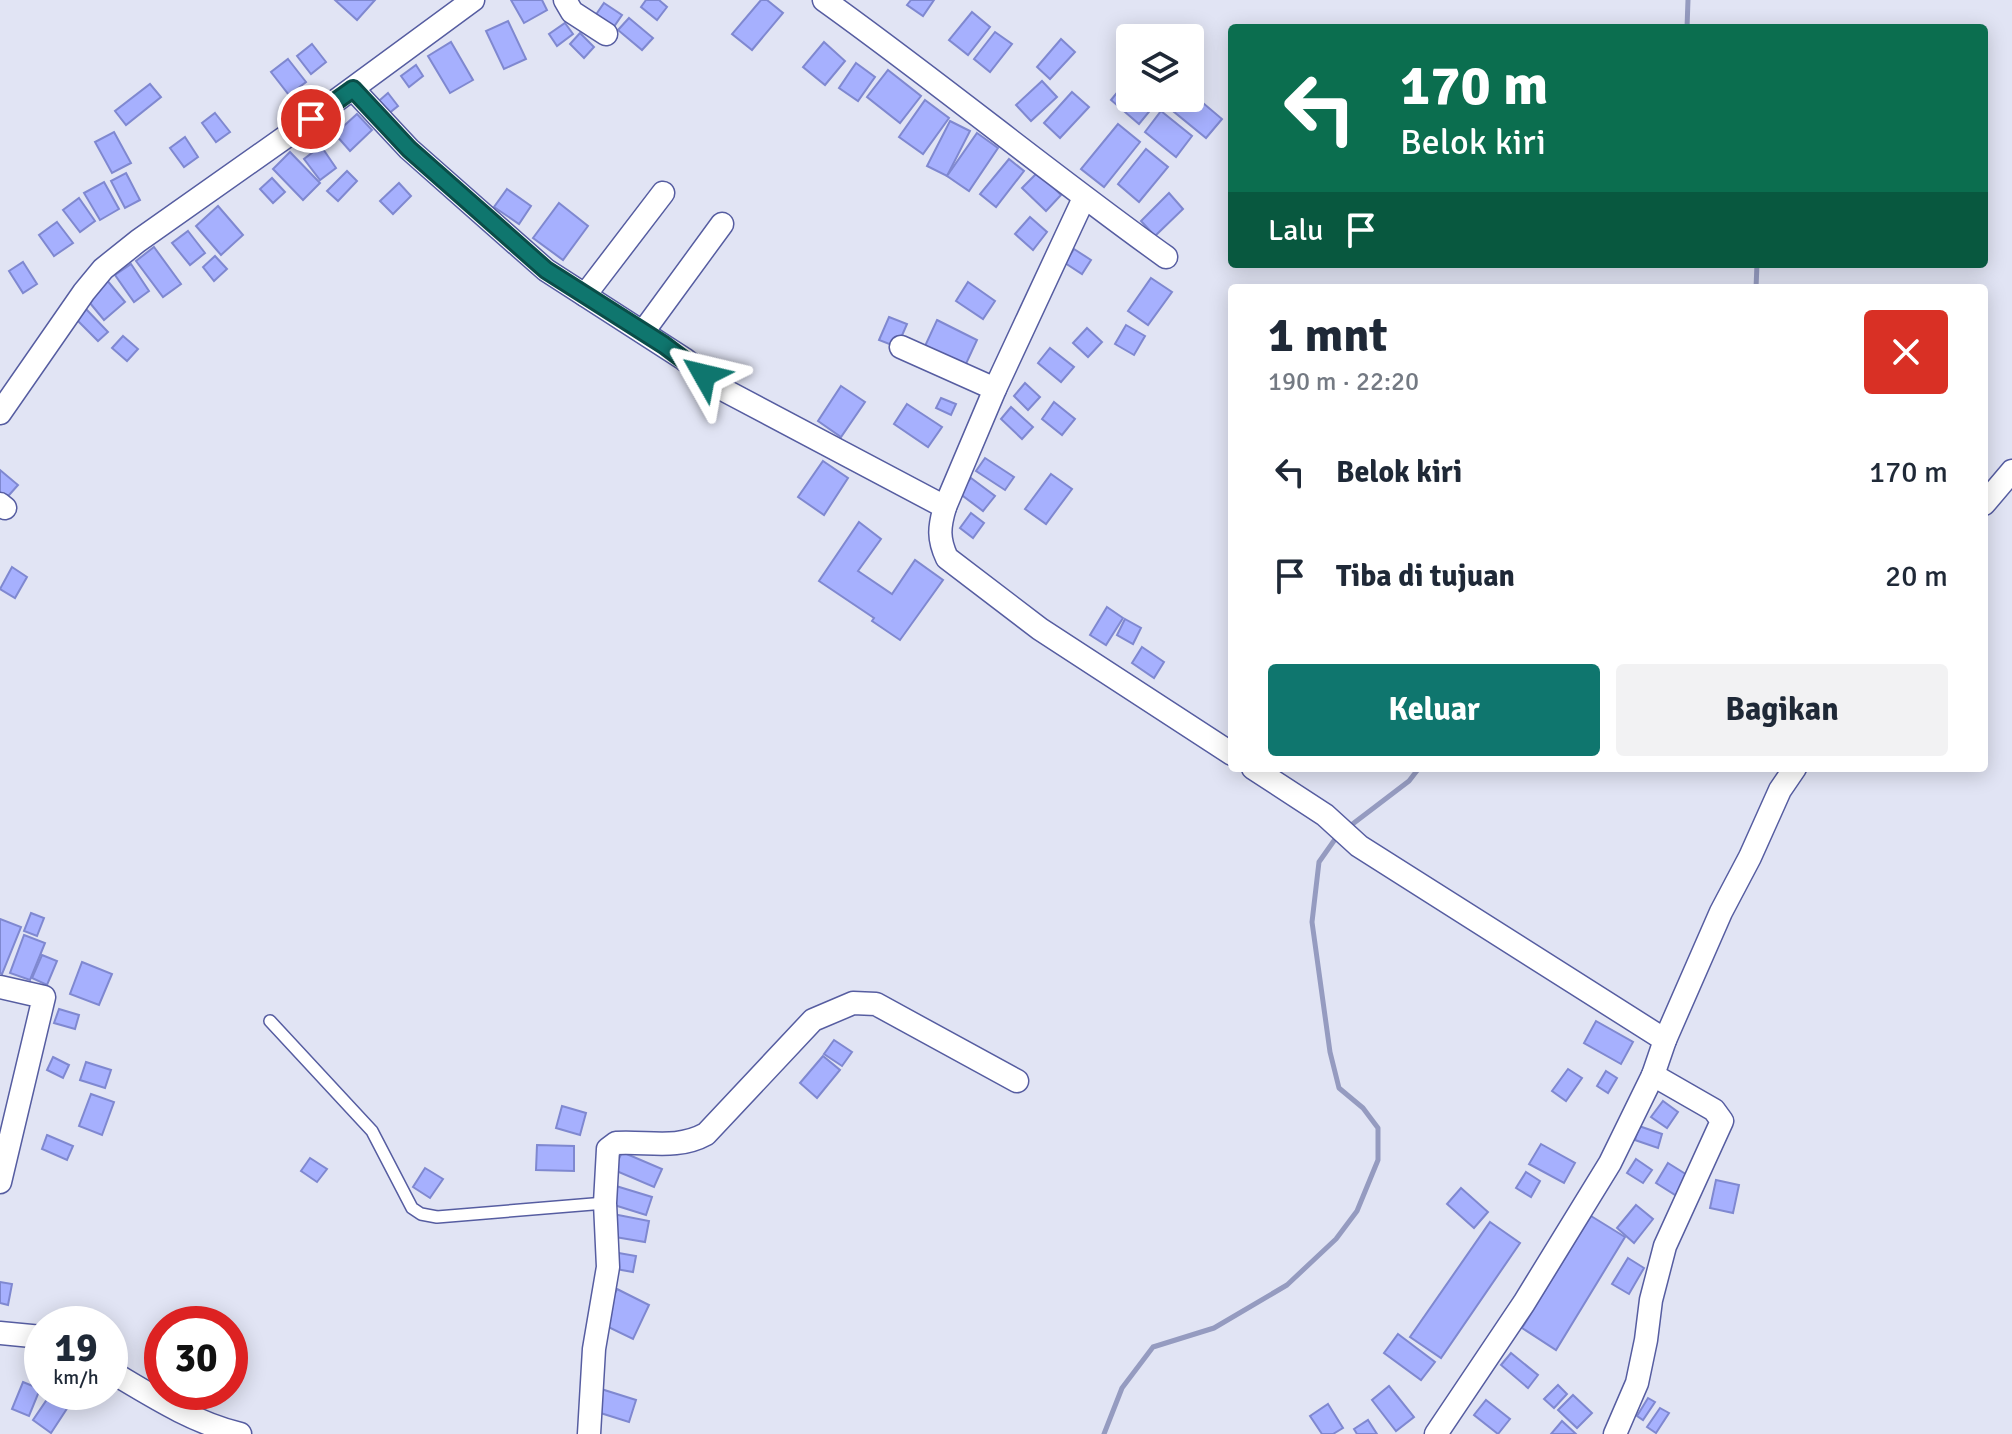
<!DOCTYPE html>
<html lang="id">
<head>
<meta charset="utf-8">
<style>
	:root { --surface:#fff; --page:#f2f2f3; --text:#1f2937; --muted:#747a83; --accent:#0f766e }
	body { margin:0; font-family:Signika,sans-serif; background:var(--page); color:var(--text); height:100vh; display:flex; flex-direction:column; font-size:30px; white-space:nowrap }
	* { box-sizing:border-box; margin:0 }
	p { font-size:26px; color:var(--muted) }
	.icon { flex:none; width:44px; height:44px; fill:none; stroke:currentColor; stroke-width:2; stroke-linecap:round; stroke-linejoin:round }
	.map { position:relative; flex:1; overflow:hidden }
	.panel { position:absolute; left:1228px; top:284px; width:760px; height:488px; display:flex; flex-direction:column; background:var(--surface); border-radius:8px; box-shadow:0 4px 20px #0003 }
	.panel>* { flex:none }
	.hud { position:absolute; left:1228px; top:24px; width:760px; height:244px; border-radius:8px; box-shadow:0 4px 20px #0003; background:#0b6e4f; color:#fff; overflow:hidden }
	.controls { position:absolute; left:1116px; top:24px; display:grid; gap:16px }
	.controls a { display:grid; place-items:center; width:88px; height:88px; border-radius:8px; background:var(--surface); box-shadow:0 4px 20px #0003; font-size:40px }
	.speed { position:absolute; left:24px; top:1306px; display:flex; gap:16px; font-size:40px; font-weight:700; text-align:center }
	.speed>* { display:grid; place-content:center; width:104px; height:104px; border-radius:50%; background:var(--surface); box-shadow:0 4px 20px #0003; line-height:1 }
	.speed small { font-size:20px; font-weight:400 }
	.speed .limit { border:12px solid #d22; background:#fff; color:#111 }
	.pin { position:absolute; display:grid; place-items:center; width:68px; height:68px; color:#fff; margin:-34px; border:4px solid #fff; border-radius:50%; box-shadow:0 2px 8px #0007 }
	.me { position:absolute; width:88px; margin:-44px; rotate:307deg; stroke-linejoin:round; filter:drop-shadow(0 0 6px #0008) }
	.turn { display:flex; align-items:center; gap:28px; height:168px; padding:0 40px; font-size:36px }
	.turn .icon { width:104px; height:104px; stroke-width:2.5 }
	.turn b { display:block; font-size:56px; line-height:68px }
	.then { display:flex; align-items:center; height:76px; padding:0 40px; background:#0003; gap:16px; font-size:30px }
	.round { display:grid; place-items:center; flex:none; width:84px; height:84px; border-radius:8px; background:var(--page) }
	.head { display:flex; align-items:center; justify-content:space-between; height:136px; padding:0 40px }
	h1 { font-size:48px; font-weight:800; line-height:60px }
	.cta { display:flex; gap:16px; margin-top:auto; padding:16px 40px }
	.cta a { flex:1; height:92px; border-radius:8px; background:var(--accent); color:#fff; font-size:32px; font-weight:800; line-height:92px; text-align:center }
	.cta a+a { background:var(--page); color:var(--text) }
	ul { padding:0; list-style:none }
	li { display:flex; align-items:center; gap:24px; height:104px; padding:0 40px }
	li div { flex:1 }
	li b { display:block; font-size:30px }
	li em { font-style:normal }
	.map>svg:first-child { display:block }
</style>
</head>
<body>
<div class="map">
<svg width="2012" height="1434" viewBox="0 0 2012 1434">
	<rect width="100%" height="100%" fill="#e1e4f4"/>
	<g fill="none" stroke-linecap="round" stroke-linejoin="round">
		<!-- stream -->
		<g stroke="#959bc0" stroke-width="5">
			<path d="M 1687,28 L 1688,0"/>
			<path d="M 1756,288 L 1757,264"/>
			<path d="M 1346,829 L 1409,781 L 1419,768"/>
			<path d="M 1104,1434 L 1122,1388 L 1153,1347 L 1214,1328 L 1287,1285 L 1336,1239 L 1357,1211 L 1378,1160 L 1378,1128 L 1363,1108 L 1339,1088 L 1330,1052 L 1312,922 L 1319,862 L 1338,835"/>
		</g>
	</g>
	<!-- building -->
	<g fill="#a6b0fe" stroke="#7f88d0" stroke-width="2">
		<path d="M 335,0 L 375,0 L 357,20 Z"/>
		<path d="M 511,0 L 542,0 L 547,10 L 524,23 Z"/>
		<path d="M 646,0 L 659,0 L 667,7 L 657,20 L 641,7 Z"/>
		<path d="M 761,0 L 767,0 L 783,13 L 752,50 L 732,34 Z"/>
		<path d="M 911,0 L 934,0 L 923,16 L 907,5 Z"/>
		<path d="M 604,3 L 622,15 L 613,28 L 595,16 Z"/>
		<path d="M 972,12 L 990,27 L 968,55 L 949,40 Z"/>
		<path d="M 629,18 L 653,38 L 642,50 L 618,30 Z"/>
		<path d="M 508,21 L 526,59 L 504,69 L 486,31 Z"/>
		<path d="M 565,23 L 573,34 L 557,46 L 549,34 Z"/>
		<path d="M 995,32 L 1012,44 L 990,72 L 974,59 Z"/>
		<path d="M 580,33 L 594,47 L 584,58 L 570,44 Z"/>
		<path d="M 1061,39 L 1075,52 L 1050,79 L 1037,67 Z"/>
		<path d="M 451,42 L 473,80 L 450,93 L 428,56 Z"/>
		<path d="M 824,42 L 845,61 L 825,85 L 803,67 Z"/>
		<path d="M 312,44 L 326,62 L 311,74 L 297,56 Z"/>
		<path d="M 288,59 L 306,82 L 289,95 L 271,72 Z"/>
		<path d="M 856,63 L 875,77 L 858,101 L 839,88 Z"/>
		<path d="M 416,65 L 423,76 L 409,87 L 401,76 Z"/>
		<path d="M 888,70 L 921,96 L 900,123 L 867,97 Z"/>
		<path d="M 1042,81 L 1057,97 L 1031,121 L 1016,105 Z"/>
		<path d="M 1125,83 L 1130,88 L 1130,98 L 1142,98 L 1153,107 L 1139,124 L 1111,100 Z"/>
		<path d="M 150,84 L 161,97 L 126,125 L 115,111 Z"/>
		<path d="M 1072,92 L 1089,107 L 1060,138 L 1044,123 Z"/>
		<path d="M 1190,92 L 1222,119 L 1206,138 L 1173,111 L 1184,98 L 1190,98 Z"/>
		<path d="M 388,93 L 398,106 L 383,118 L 373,106 Z"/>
		<path d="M 925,100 L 949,118 L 923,154 L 899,137 Z"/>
		<path d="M 1161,111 L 1192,136 L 1176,157 L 1145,132 Z"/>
		<path d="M 215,113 L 230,132 L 216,142 L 202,123 Z"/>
		<path d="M 357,114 L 372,130 L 350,151 L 335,134 Z"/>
		<path d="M 950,121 L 970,131 L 947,176 L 927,166 Z"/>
		<path d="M 1118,124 L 1140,142 L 1104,187 L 1081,169 Z"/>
		<path d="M 114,132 L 131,163 L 112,173 L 95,142 Z"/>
		<path d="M 977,133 L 998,148 L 969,191 L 947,176 Z"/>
		<path d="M 185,137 L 198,157 L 184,167 L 170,148 Z"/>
		<path d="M 321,146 L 336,168 L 320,180 L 304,159 Z"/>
		<path d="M 1146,149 L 1168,167 L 1139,202 L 1118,184 Z"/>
		<path d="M 290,152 L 320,183 L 303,200 L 273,169 Z"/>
		<path d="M 1009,159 L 1024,171 L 996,207 L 980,194 Z"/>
		<path d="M 347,171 L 357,181 L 338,201 L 327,191 Z"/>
		<path d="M 1038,172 L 1061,195 L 1046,211 L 1022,188 Z"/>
		<path d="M 126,173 L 140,200 L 125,208 L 111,181 Z"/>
		<path d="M 272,178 L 285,192 L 273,203 L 260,189 Z"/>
		<path d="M 104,182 L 119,209 L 100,220 L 84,193 Z"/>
		<path d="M 399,183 L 411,196 L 393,214 L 380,201 Z"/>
		<path d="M 507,189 L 531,206 L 519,224 L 494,207 Z"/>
		<path d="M 1169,193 L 1183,209 L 1155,236 L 1141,221 Z"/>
		<path d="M 79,198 L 95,221 L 80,232 L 63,210 Z"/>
		<path d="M 559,203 L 588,226 L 563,260 L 533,238 Z"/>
		<path d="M 218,206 L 243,235 L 221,255 L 196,226 Z"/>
		<path d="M 1030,217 L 1047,232 L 1033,250 L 1015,234 Z"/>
		<path d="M 57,222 L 73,243 L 54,256 L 39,235 Z"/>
		<path d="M 188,231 L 205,253 L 190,265 L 172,243 Z"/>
		<path d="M 154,247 L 181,284 L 163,297 L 136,261 Z"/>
		<path d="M 1074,249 L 1091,260 L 1082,274 L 1065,263 Z"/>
		<path d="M 215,256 L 227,269 L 214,281 L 203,267 Z"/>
		<path d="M 23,262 L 37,284 L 23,293 L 9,271 Z"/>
		<path d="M 131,264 L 149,291 L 134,302 L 115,275 Z"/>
		<path d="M 1151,278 L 1172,292 L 1148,325 L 1128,311 Z"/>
		<path d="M 106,279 L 125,302 L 104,320 L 85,297 Z"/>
		<path d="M 968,282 L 995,301 L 983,319 L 956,301 Z"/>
		<path d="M 86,309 L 108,332 L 98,341 L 76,319 Z"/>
		<path d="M 889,317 L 907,324 L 897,347 L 879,340 Z"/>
		<path d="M 937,320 L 977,340 L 965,366 L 925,346 Z"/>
		<path d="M 1126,325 L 1145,336 L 1134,355 L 1115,344 Z"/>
		<path d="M 1087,328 L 1102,342 L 1088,357 L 1073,343 Z"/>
		<path d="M 123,336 L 138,349 L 127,361 L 112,348 Z"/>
		<path d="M 1050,348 L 1074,367 L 1061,382 L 1038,363 Z"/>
		<path d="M 1025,383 L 1040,397 L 1028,410 L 1014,396 Z"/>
		<path d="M 841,386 L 865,402 L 841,437 L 818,421 Z"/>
		<path d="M 941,398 L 956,404 L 951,415 L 936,408 Z"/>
		<path d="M 1054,402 L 1075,419 L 1062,435 L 1042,419 Z"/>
		<path d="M 907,404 L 942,427 L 928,447 L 894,424 Z"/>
		<path d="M 1011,407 L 1033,427 L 1022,439 L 1001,419 Z"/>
		<path d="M 985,458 L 1014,477 L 1005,490 L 976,471 Z"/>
		<path d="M 823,461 L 848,478 L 824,515 L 798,497 Z"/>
		<path d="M 0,470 L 18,485 L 2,503 L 0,501 Z"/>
		<path d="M 1051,474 L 1072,489 L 1046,524 L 1025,509 Z"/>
		<path d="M 971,478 L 995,496 L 983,511 L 959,493 Z"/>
		<path d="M 971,513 L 984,523 L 973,538 L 960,528 Z"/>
		<path d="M 859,522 L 881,539 L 858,571 L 892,594 L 915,560 L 943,580 L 900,640 L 872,621 L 874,618 L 819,581 Z"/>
		<path d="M 12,567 L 27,577 L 15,598 L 0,589 Z"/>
		<path d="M 1107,607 L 1123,618 L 1106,645 L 1090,635 Z"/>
		<path d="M 1125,619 L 1141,628 L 1133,644 L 1117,635 Z"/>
		<path d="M 1142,647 L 1164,662 L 1154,678 L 1132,663 Z"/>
		<path d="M 31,913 L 44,918 L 37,936 L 24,931 Z"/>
		<path d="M 0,919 L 21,927 L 2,974 L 0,973 Z"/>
		<path d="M 24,935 L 45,943 L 30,980 L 10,973 Z"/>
		<path d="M 42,955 L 57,961 L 47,985 L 32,978 Z"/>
		<path d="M 82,962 L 112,974 L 99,1005 L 70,994 Z"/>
		<path d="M 59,1009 L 79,1015 L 75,1029 L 54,1023 Z"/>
		<path d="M 1596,1021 L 1633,1042 L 1621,1064 L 1584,1043 Z"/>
		<path d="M 834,1040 L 852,1052 L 842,1066 L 824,1054 Z"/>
		<path d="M 823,1056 L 840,1070 L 817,1098 L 800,1083 Z"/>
		<path d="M 53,1057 L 69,1065 L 63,1078 L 47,1070 Z"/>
		<path d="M 86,1062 L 111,1070 L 105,1088 L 80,1080 Z"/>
		<path d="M 1568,1069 L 1582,1078 L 1566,1101 L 1552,1091 Z"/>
		<path d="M 1606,1071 L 1617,1078 L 1608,1093 L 1597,1086 Z"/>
		<path d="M 91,1094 L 114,1102 L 102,1135 L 79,1126 Z"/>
		<path d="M 1663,1101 L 1678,1112 L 1667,1128 L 1651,1117 Z"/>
		<path d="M 562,1106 L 586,1113 L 580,1135 L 556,1128 Z"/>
		<path d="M 1639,1126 L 1662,1134 L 1658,1148 L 1635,1140 Z"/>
		<path d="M 47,1135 L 73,1146 L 67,1160 L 42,1149 Z"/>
		<path d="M 1541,1144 L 1575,1163 L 1564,1183 L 1529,1164 Z"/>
		<path d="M 537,1145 L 574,1146 L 574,1171 L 536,1170 Z"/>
		<path d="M 622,1152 L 662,1169 L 654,1187 L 614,1170 Z"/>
		<path d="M 310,1158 L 327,1169 L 317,1182 L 301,1171 Z"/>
		<path d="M 1636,1159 L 1652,1170 L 1643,1183 L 1627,1173 Z"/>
		<path d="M 1668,1163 L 1692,1178 L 1680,1198 L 1656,1183 Z"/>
		<path d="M 425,1168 L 443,1179 L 430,1198 L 413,1187 Z"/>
		<path d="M 1526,1172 L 1540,1181 L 1531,1197 L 1516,1188 Z"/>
		<path d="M 1716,1180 L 1739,1185 L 1733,1213 L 1710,1208 Z"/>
		<path d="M 616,1186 L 652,1197 L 646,1215 L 611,1204 Z"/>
		<path d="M 1461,1188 L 1488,1212 L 1474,1228 L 1447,1204 Z"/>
		<path d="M 1636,1205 L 1653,1219 L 1634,1243 L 1617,1228 Z"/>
		<path d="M 613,1214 L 649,1221 L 645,1242 L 609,1236 Z"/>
		<path d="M 1591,1216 L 1625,1237 L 1556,1350 L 1522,1328 Z"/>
		<path d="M 1490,1222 L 1520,1243 L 1441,1358 L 1410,1337 Z"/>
		<path d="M 613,1252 L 636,1256 L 633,1272 L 610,1268 Z"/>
		<path d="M 1628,1258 L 1644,1268 L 1629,1294 L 1612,1284 Z"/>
		<path d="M 0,1282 L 12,1284 L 8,1305 L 0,1303 Z"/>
		<path d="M 617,1289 L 649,1305 L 633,1339 L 600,1323 Z"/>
		<path d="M 1398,1334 L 1435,1362 L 1421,1380 L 1384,1353 Z"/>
		<path d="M 1511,1353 L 1538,1375 L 1528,1388 L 1501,1365 Z"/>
		<path d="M 23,1382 L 40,1389 L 29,1416 L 12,1409 Z"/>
		<path d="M 1558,1385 L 1567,1394 L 1554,1408 L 1544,1399 Z"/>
		<path d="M 1389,1386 L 1414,1417 L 1396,1431 L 1372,1400 Z"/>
		<path d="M 598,1388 L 636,1400 L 629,1422 L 591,1410 Z"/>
		<path d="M 50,1395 L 68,1407 L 51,1433 L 33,1420 Z"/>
		<path d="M 1573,1395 L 1592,1413 L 1577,1428 L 1558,1410 Z"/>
		<path d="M 1648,1398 L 1655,1402 L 1643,1420 L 1637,1416 Z"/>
		<path d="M 1486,1400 L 1510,1419 L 1498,1434 L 1474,1415 Z"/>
		<path d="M 1328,1404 L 1343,1428 L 1333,1434 L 1322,1434 L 1310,1416 Z"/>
		<path d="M 1660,1408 L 1669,1413 L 1656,1433 L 1647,1427 Z"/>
		<path d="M 1368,1420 L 1377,1434 L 1357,1434 L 1354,1429 Z"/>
		<path d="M 1562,1421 L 1576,1434 L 1551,1434 Z"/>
	</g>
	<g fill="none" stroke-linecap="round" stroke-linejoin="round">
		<defs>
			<path id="lane" d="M 270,1021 L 372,1131 L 412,1208 L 421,1214 L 437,1217 L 605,1203"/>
			<g id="street">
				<path d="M 565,0 L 572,12 L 606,34"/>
				<path d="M 824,0 C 940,83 1050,174 1166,257"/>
				<path d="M 353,89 L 409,149 L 546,270 L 684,359 L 724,390 L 945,507 C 939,527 938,539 947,558 L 1040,629 L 1232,754"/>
				<path d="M 585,295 L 663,193"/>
				<path d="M 643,332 L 722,224"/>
				<path d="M 901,347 L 995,389"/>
				<path d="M 0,413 L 84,292 L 103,269 L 138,241 L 311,119 L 473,0"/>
				<path d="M 0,504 L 5,508"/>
				<path d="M 1984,504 L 2012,471"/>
				<path d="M 945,507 L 995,389 L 1084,198"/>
				<path d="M 1253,768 L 1325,815 L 1359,846 L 1665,1040"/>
				<path d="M 0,987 L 44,997 L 0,1182"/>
				<path d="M 0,1333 L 42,1337"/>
				<path d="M 110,1371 C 152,1396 192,1422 240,1434"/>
				<path d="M 589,1434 L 594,1349 L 608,1267 L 605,1203 L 608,1149 L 616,1143 C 648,1141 677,1150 706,1134 L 813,1020 L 853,1003 L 876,1004 L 1017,1081"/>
				<path d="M 1436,1434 L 1524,1303 L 1610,1163 L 1653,1075 L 1665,1040 L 1721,912 L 1750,857 L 1780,790 L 1795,768"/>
				<path d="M 1615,1434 L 1637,1383 L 1646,1340 L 1651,1300 L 1665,1246 L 1722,1121 L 1714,1110 L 1653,1075"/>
			</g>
		</defs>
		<!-- lane casing -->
		<use href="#lane" stroke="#565da1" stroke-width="14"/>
		<!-- street casing -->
		<use href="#street" stroke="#565da1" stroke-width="25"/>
		<!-- lane -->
		<use href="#lane" stroke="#fff" stroke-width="11"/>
		<!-- street -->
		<use href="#street" stroke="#fff" stroke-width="22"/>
	</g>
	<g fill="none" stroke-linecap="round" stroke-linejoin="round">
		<defs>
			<path id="route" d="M 311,119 L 353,89 L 409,149 L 546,270 L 664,345 L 704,375"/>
		</defs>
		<!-- route casing -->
		<use href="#route" stroke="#0a4d48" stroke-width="20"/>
		<!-- route -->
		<use href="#route" stroke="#0f766e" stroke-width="14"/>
	</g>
</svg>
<div class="controls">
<a><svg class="icon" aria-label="layers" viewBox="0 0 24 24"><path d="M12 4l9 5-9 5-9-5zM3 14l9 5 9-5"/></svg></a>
</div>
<div class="speed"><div>19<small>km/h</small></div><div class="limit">30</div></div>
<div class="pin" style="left:311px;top:119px;background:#d93025"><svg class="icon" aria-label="arrive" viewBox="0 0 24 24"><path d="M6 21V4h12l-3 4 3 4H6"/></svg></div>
<svg class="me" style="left:704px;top:375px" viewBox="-20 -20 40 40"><path d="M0-17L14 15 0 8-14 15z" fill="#0f766e" stroke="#fff" stroke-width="4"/></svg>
<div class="hud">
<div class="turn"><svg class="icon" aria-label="left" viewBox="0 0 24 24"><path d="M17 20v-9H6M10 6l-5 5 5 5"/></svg><div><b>170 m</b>Belok kiri</div></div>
<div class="then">Lalu<svg class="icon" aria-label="arrive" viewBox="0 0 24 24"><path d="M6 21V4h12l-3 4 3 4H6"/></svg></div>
</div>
<section class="panel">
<div class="head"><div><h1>1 mnt</h1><p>190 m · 22:20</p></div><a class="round" style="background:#d93025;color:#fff"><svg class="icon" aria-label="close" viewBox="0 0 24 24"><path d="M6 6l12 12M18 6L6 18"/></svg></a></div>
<ul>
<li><svg class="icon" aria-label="left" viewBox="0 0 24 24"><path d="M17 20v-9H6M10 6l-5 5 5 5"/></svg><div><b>Belok kiri</b></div><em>170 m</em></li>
<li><svg class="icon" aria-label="arrive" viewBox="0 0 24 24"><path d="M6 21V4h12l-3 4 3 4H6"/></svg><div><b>Tiba di tujuan</b></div><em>20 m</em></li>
</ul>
<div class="cta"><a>Keluar</a><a>Bagikan</a></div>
</section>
</div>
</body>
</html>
